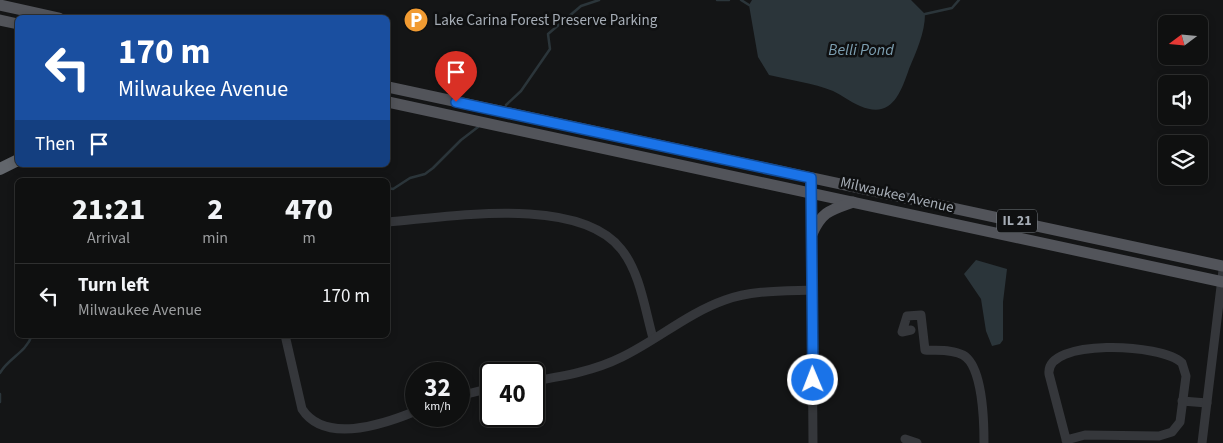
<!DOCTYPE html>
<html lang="en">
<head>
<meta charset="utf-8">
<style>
	:root { --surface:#0f1010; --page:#181919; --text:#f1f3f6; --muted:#9b9d9f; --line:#2f3030 }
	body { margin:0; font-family:"Source Sans 3",sans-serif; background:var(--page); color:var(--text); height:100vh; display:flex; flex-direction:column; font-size:19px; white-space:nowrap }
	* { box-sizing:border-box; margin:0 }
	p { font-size:16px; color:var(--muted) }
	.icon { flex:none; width:28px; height:28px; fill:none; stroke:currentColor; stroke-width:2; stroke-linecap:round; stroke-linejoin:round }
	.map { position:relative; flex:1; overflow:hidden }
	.panel { position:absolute; left:15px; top:178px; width:375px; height:160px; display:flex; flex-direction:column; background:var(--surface); border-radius:8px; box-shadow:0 2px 8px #0003,0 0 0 1px var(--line) }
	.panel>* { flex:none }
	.banner { position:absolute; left:15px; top:15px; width:375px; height:152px; border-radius:8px; box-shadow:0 2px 8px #0003,0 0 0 1px var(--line); background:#1a4fa0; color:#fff; overflow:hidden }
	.needle { width:32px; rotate:254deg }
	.buttons { position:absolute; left:1158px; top:15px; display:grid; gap:10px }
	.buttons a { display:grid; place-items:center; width:50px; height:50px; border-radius:8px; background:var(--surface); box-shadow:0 2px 8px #0003,0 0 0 1px var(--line); font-size:25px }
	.speed { position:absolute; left:405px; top:362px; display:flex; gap:10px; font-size:25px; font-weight:700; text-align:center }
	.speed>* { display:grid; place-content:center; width:65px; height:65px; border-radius:50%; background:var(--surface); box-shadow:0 2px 8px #0003,0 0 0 1px var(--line); line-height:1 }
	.speed small { font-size:12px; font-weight:400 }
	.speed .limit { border:2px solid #111; border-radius:8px; background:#fff; color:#111 }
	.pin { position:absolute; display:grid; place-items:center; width:42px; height:42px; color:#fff; margin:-51px -21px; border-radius:50% 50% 50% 0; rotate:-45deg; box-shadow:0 0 5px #0007 }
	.pin .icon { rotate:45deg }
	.me { position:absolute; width:55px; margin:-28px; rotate:359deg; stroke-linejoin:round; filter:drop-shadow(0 0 4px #0008) }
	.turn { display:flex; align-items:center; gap:18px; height:105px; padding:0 20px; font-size:22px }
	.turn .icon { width:65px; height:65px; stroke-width:2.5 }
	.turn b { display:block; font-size:35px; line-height:42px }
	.then { display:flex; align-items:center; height:48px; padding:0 20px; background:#0003; gap:10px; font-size:19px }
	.eta { display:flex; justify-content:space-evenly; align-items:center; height:85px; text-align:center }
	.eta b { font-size:30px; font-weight:800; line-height:35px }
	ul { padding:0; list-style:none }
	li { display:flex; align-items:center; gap:15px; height:65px; padding:0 20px; border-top:1px solid var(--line) }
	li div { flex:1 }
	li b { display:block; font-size:19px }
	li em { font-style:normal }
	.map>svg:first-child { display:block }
</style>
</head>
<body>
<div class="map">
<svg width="1223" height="443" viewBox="0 0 1223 443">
	<rect width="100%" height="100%" fill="#141516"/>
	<!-- water -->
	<g fill="#2b353a">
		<path d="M 752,0 L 911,0 L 925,14 C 925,33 916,52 909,69 C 900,95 891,119 860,106 C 850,102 842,95 833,91 C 813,83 790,80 769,75 L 758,57 L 749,5 Z"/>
		<path d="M 976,260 L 1007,269 L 1003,302 L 1003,340 L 1000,344 L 992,346 L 986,331 L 981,299 L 964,274 Z"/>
	</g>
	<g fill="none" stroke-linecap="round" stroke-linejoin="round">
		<!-- stream -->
		<g stroke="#2b353a" stroke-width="2.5">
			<path d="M 717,0 L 729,0"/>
			<path d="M 741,0 L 749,5"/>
			<path d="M 925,14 L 952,8 L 959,0"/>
			<path d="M 506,105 L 521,91 L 550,49 L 548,34 L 581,6 L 599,0"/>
			<path d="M 388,188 L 393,189 L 410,178 L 425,174 L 433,168 L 461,140 L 478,127"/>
			<path d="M 0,373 C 8,358 26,353 32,335"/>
			<path d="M 0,394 L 0,402"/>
		</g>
		<!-- minor -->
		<g stroke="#35373b" stroke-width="9">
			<path d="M 811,178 L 813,443"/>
			<path d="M 388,222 C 450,217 578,195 621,249 C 640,272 645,310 653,338"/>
			<path d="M 911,330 L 902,332 L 907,316 L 921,315 L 925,350 C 937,351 952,349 963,355 C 983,366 984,423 984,443"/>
			<path d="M 285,335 L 302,409 C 324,443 380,426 416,411"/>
			<path d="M 534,381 C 564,376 594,371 622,357 C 657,340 688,313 725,300 C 752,290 784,291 812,290"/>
			<path d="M 459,396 L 491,388"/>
			<path d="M 1182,401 L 1207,403"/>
			<path d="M 905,439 L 917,443"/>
			<path d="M 1066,440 L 1085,435 L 1159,436 L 1172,432 L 1180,422 L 1186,376 L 1182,363 C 1162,343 1045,338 1049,374 L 1067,443"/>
			<path d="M 1202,443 L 1223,270"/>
		</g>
		<!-- major -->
		<g stroke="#52545a" stroke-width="11">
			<path d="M 0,5 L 59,18"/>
			<path d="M 0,20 L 18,24"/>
			<path d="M 388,87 L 1223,266"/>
			<path d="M 388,102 L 1223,282"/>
			<path d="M 812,234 C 822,211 831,210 853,202"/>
		</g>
		<!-- highway -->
		<path stroke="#62666c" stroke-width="12" d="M 0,169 L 18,160"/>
	</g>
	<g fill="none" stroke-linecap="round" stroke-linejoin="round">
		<defs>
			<path id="route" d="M 456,102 L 811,178 L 813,380"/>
		</defs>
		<!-- route casing -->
		<use href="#route" stroke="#114b97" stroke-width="12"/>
		<!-- route -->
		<use href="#route" stroke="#1a73e8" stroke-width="9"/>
	</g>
	<!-- icons -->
	<defs>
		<symbol id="parking-disc" viewBox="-11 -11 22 22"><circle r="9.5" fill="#f19b32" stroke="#0f1011"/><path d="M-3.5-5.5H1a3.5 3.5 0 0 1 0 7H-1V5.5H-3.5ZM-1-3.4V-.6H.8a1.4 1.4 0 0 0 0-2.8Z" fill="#fff"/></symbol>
	</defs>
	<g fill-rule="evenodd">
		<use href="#parking-disc" x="402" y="6" width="28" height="28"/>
	</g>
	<g text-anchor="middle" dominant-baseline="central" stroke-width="5" stroke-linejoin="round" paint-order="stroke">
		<!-- shield labels -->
		<rect fill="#0f1011" stroke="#797e84" stroke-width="1" x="997" y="209.5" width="40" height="23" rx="4"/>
		<g font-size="14" font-weight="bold" fill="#a6adb6">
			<text x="1017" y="221">IL 21</text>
		</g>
		<!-- poi labels -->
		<g font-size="15" fill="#a6adb6" stroke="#0f1011" text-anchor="start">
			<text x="434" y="20">Lake Carina Forest Preserve Parking</text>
		</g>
		<!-- street labels -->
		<g font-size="15" fill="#a6adb6" stroke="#0f1011">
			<text transform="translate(897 195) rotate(13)">Milwaukee Avenue</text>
		</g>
		<!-- water labels -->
		<g font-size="16" font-style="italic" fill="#7d9fb1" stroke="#0f1011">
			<text x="861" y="50">Belli Pond</text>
		</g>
	</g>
</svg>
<div class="buttons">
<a><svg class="needle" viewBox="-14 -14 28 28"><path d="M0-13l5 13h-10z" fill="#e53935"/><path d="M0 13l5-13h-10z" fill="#9b9d9f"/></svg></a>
<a><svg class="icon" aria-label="sound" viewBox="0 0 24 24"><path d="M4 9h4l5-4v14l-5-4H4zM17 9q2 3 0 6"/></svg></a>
<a><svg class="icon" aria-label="layers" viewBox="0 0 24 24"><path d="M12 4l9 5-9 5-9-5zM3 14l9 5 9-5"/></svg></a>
</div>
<div class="speed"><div>32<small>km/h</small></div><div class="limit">40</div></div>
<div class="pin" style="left:456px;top:102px;background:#d93025"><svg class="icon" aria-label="arrive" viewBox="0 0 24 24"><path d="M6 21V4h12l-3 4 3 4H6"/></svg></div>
<svg class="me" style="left:813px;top:380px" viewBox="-20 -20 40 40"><circle r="17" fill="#1a73e8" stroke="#fff" stroke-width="3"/><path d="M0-11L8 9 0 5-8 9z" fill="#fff"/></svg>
<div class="banner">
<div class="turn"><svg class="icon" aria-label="left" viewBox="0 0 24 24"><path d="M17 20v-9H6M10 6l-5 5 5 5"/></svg><div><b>170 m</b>Milwaukee Avenue</div></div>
<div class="then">Then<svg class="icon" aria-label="arrive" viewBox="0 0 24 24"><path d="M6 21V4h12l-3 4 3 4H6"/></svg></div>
</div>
<section class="panel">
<div class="eta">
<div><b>21:21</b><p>Arrival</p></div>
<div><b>2</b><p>min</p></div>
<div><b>470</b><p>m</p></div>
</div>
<ul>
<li><svg class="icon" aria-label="left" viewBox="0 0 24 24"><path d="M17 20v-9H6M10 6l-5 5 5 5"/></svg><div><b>Turn left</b><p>Milwaukee Avenue</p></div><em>170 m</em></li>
</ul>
</section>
</div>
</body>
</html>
